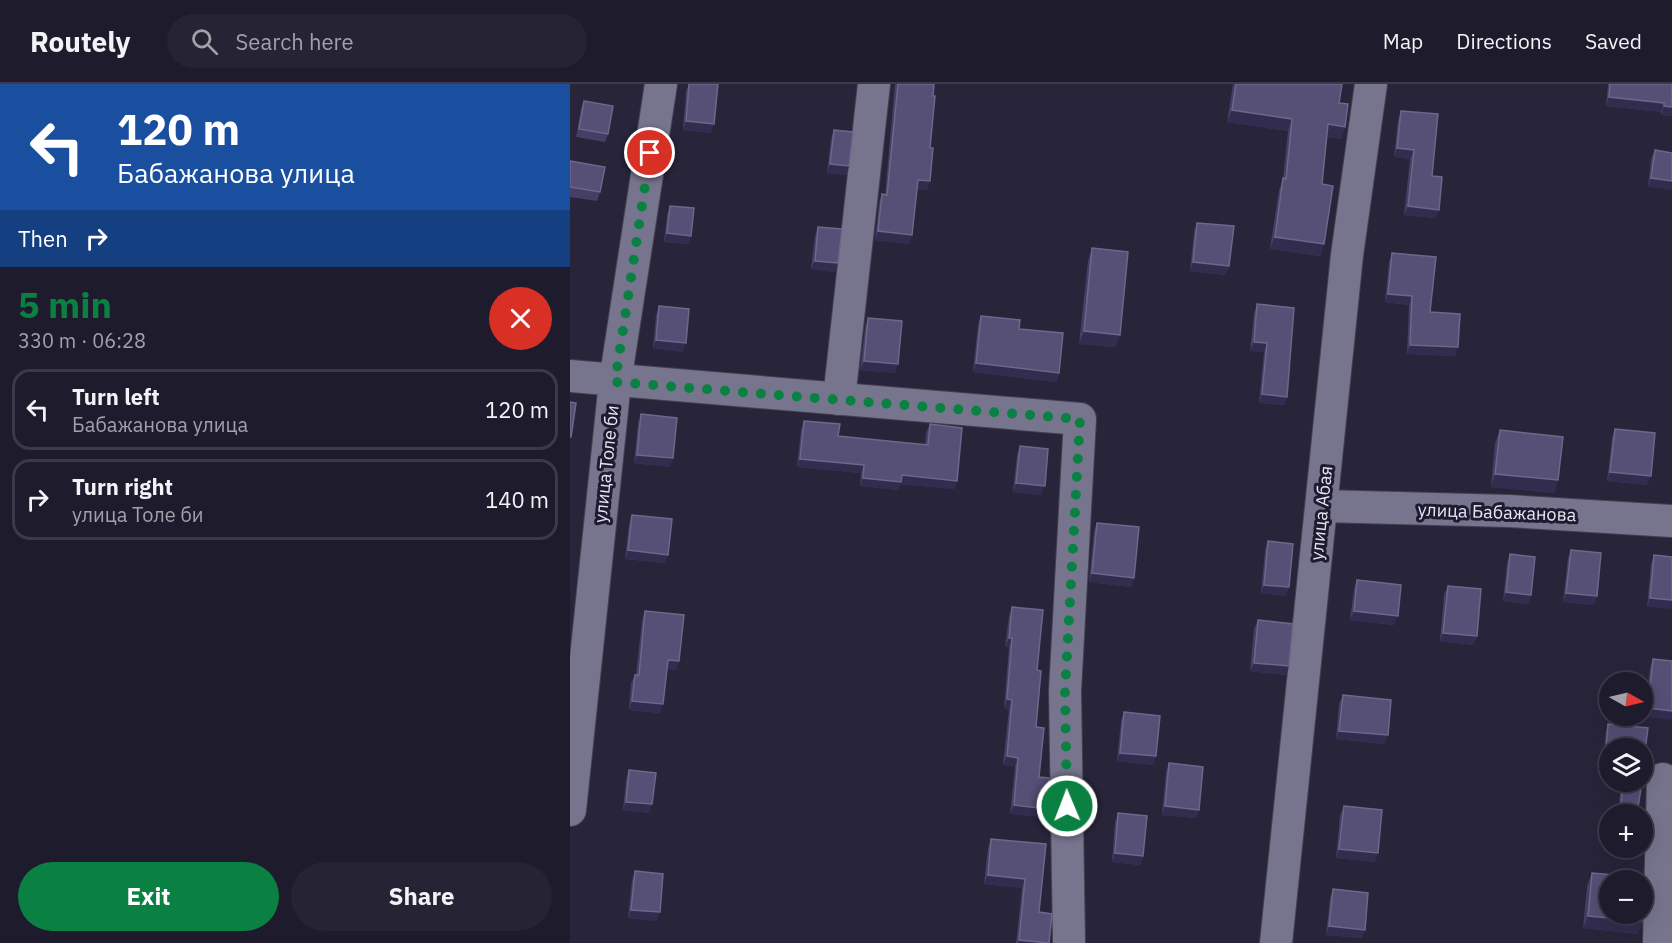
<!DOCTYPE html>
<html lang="en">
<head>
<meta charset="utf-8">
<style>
	:root { --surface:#1e1b2c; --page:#262434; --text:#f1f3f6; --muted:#a1a1a9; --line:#3c3948; --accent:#0b8043 }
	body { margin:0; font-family:"IBM Plex Sans",sans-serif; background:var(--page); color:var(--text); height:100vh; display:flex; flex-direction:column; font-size:22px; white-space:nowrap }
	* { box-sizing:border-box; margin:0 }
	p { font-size:20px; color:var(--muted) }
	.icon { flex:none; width:33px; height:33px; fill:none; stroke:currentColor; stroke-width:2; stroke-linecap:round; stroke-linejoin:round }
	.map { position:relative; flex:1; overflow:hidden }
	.panel { display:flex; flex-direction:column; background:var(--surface); width:570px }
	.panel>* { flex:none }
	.hud { background:#1a4fa0; color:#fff; overflow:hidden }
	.needle { width:39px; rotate:98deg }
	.controls { position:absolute; left:1029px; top:588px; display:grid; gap:12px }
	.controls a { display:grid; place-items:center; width:54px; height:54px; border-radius:50%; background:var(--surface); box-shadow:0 6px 24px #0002,0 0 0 2px var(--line); font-size:30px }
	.pin { position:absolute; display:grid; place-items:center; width:51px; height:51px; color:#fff; margin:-26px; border:3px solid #fff; border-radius:50%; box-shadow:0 2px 6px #0007 }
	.me { position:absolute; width:66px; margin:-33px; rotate:359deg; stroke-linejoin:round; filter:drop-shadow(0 0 4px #0008) }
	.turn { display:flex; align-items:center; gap:21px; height:126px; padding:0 18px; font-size:27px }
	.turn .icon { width:78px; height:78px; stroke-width:2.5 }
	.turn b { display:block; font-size:42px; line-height:51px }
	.then { display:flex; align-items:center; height:57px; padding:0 18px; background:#0003; gap:12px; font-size:22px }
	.round { display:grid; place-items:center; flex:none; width:63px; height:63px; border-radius:32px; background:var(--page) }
	.overview { display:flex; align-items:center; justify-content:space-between; height:102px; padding:0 18px }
	h1 { font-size:36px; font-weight:700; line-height:45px; color:var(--accent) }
	.action { display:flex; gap:12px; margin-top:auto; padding:12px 18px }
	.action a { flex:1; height:69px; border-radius:36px; background:var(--accent); color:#fff; font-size:24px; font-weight:700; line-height:69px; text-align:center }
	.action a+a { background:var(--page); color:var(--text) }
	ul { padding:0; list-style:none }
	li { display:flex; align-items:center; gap:18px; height:81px; margin:0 12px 9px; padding:0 6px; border:3px solid var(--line); border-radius:18px }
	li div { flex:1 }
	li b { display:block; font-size:22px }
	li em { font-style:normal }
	header { display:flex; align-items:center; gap:36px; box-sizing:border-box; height:84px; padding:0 30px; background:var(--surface); border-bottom:2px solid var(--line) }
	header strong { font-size:28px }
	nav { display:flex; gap:33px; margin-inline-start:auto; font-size:21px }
	.search { width:420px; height:54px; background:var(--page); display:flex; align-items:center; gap:15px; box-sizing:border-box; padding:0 21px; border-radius:33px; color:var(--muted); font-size:22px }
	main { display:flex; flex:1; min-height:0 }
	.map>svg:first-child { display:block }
</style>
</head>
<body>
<header>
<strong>Routely</strong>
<div class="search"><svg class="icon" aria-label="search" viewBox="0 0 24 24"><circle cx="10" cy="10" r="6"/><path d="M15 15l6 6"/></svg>Search here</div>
<nav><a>Map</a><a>Directions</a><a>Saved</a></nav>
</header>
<main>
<section class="panel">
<div class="hud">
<div class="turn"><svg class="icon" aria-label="left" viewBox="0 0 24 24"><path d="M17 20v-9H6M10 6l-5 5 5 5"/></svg><div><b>120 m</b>Бабажанова улица</div></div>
<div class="then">Then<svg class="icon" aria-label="right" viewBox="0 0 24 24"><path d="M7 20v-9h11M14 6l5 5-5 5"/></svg></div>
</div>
<div class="overview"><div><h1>5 min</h1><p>330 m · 06:28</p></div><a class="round" style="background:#d93025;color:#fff"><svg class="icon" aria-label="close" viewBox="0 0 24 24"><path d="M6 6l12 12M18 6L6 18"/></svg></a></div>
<ul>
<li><svg class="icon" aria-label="left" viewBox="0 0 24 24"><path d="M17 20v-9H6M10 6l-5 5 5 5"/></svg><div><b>Turn left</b><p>Бабажанова улица</p></div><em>120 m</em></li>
<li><svg class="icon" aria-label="right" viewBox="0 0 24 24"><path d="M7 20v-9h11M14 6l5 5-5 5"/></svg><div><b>Turn right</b><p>улица Толе би</p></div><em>140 m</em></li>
</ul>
<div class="action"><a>Exit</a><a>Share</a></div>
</section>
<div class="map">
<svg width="1102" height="859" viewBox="0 0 1102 859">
	<rect width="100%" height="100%" fill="#28243a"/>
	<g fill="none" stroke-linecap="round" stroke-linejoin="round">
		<defs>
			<g id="minor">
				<path d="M 0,292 L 510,335 L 495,607 L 499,859"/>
				<path d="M 269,315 L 304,0"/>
				<path d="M 752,422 L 939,427 L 1102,437"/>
				<path d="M 0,726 L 45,298 L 91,0"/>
				<path d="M 706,859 L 777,171 L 801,0"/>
				<path d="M 1089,859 L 1093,695"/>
			</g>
		</defs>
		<!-- minor casing -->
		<use href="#minor" stroke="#444153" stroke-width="34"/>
		<!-- minor -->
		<use href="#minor" stroke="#77748e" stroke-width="32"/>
	</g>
	<!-- wall -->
	<g fill="#453e66">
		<path d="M 119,0 L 143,0 L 141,49 L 113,46 L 116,7 Z"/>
		<path d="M 325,0 L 364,0 L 357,106 L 347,105 L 342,151 L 339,160 L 305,156 L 309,119 L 312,110 L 315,111 Z"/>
		<path d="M 663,0 L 772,0 L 769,19 L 775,43 L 771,55 L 757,53 L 752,100 L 754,160 L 750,172 L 700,165 L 709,106 L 713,95 L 718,47 L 657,38 Z"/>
		<path d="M 1038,0 L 1102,0 L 1102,32 L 1091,31 L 1091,28 L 1036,22 Z"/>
		<path d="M 14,17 L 38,50 L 35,58 L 6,53 L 11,25 Z"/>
		<path d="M 831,27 L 862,92 L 869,126 L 865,134 L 834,131 L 840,75 L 824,73 L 828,36 Z"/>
		<path d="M 264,46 L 279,82 L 276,91 L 257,89 L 261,55 Z"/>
		<path d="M 1085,66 L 1102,69 L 1078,103 L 1081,75 Z"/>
		<path d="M 0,77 L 30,108 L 27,117 L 0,113 Z"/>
		<path d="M 100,122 L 121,152 L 118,160 L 94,158 L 97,131 Z"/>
		<path d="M 627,139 L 656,191 L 620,187 L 624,147 Z"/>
		<path d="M 248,143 L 265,188 L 241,185 L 245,152 Z"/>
		<path d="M 522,164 L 550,251 L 545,263 L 509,260 L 518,177 Z"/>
		<path d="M 822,169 L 860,228 L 885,272 L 837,270 L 839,221 L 815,218 L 819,178 Z"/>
		<path d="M 687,220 L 717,313 L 714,321 L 689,319 L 694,268 L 680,267 L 684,229 Z"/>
		<path d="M 89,222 L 113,268 L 83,264 L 86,231 Z"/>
		<path d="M 411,232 L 449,245 L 489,289 L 486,298 L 403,288 L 408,240 Z"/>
		<path d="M 298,234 L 325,289 L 290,286 L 295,243 Z"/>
		<path d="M 71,330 L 100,383 L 64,379 L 68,339 Z"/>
		<path d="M 234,337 L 268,352 L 355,360 L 356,349 L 360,340 L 387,397 L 384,405 L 330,400 L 328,406 L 290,402 L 291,389 L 227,383 L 231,346 Z"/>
		<path d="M 1045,345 L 1077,401 L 1037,397 L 1042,354 Z"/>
		<path d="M 930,346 L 988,396 L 984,409 L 921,403 L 925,359 Z"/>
		<path d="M 450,362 L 471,411 L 443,408 L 447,371 Z"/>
		<path d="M 62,431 L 95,479 L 55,475 L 59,440 Z"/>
		<path d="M 527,439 L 564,494 L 561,503 L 519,498 L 524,447 Z"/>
		<path d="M 698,457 L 716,512 L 691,509 L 695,466 Z"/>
		<path d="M 1001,466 L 1024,521 L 993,518 L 998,474 Z"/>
		<path d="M 940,470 L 961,511 L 958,520 L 933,517 L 937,479 Z"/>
		<path d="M 1084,471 L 1102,473 L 1077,523 L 1081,480 Z"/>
		<path d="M 787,496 L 824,541 L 780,536 L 784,505 Z"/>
		<path d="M 878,502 L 907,552 L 903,561 L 870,557 L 874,510 Z"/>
		<path d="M 442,523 L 467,586 L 466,643 L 469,693 L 476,725 L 473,733 L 440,730 L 445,682 L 433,681 L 439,625 L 434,624 L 439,563 L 435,563 L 439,532 Z"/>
		<path d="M 75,527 L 106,586 L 97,585 L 90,629 L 59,626 L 61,599 L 65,591 L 66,591 L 72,536 Z"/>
		<path d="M 688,536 L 716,591 L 680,587 L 684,545 Z"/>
		<path d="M 1083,575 L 1102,577 L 1074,633 L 1080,584 Z"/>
		<path d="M 773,611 L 814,660 L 766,655 L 769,620 Z"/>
		<path d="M 554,628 L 586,672 L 583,681 L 547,677 L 551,637 Z"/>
		<path d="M 1038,640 L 1040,664 L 1040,685 L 1032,684 L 1036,648 Z"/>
		<path d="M 599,679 L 629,726 L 626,734 L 592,731 L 596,688 Z"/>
		<path d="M 59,686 L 82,720 L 79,729 L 53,726 L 56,695 Z"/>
		<path d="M 1051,698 L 1072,698 L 1067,730 L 1048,730 Z"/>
		<path d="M 774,722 L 805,778 L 766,774 L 770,731 Z"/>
		<path d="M 548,729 L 573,772 L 570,781 L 542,778 L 545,738 Z"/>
		<path d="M 421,755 L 476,760 L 469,828 L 479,859 L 446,859 L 452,804 L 414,800 L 418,764 Z"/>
		<path d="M 65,787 L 87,837 L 58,834 L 62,796 Z"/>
		<path d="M 1022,789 L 1072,837 L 1068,850 L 1013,844 L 1017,802 Z"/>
		<path d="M 763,805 L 792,854 L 756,851 L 760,814 Z"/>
	</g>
	<!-- shaded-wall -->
	<g fill="#322c4e">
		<path d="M 1039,13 L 1094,19 L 1091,28 L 1036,22 Z"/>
		<path d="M 1094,22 L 1102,23 L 1102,32 L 1091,31 Z"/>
		<path d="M 662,26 L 722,35 L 718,47 L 657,38 Z"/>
		<path d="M 116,37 L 144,40 L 141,49 L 113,46 Z"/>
		<path d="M 758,40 L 775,43 L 771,55 L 754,52 Z"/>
		<path d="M 827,64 L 844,66 L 840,75 L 824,73 Z"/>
		<path d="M 260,80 L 279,82 L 276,91 L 257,89 Z"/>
		<path d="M 1081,94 L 1102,97 L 1102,106 L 1078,103 Z"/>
		<path d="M 348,96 L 360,97 L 357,106 L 345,105 Z"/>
		<path d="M 838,122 L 869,126 L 865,134 L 834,131 Z"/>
		<path d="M 308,147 L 342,151 L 339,160 L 305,156 Z"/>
		<path d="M 97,149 L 121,152 L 118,160 L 94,158 Z"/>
		<path d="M 705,153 L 754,160 L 750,172 L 700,165 Z"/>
		<path d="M 245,177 L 268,179 L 265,188 L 241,185 Z"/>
		<path d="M 623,178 L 659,182 L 656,191 L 620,187 Z"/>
		<path d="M 818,210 L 842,212 L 839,221 L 815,218 Z"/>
		<path d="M 514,247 L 550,251 L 545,263 L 509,260 Z"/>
		<path d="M 86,256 L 116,259 L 113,268 L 83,264 Z"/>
		<path d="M 684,258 L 697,259 L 694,268 L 680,267 Z"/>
		<path d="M 840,261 L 888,263 L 885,272 L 837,270 Z"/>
		<path d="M 294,277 L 328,280 L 325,289 L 290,286 Z"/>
		<path d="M 406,279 L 489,289 L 486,298 L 403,288 Z"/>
		<path d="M 692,310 L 717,313 L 714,321 L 689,319 Z"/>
		<path d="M 67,371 L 103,374 L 100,383 L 64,379 Z"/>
		<path d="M 230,375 L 294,381 L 291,389 L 227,383 Z"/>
		<path d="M 1040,388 L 1081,392 L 1077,401 L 1037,397 Z"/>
		<path d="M 925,390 L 988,396 L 984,409 L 921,403 Z"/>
		<path d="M 332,391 L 387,397 L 384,405 L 330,400 L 328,406 L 290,402 L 293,394 Z"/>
		<path d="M 446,399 L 475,402 L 471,411 L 443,408 Z"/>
		<path d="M 58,466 L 98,471 L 95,479 L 55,475 Z"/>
		<path d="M 522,489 L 564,494 L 561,503 L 519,498 Z"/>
		<path d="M 694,501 L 719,503 L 716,512 L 691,509 Z"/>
		<path d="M 936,508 L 961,511 L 958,520 L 933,517 Z"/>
		<path d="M 996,509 L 1027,512 L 1024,521 L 993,518 Z"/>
		<path d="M 1080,514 L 1102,516 L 1102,525 L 1077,523 Z"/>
		<path d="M 784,527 L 828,532 L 824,541 L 780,536 Z"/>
		<path d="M 873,549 L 907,552 L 903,561 L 870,557 Z"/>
		<path d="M 439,554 L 442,554 L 439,563 L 435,563 Z"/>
		<path d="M 98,576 L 109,577 L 106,586 L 95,585 Z"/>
		<path d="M 684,579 L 719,582 L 716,591 L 680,587 Z"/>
		<path d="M 437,615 L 442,616 L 439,625 L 434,624 Z"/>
		<path d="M 62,617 L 93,620 L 90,629 L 59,626 Z"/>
		<path d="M 1078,624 L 1102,627 L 1102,636 L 1074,633 Z"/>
		<path d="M 769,647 L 818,651 L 814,660 L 766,655 Z"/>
		<path d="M 550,669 L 586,672 L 583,681 L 547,677 Z"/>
		<path d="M 437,672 L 448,674 L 445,682 L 433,681 Z"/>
		<path d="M 1035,676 L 1040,677 L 1040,685 L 1032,684 Z"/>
		<path d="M 56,718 L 82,720 L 79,729 L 53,726 Z"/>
		<path d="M 444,721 L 476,725 L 473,733 L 440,730 Z"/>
		<path d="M 595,722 L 629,726 L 626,734 L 592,731 Z"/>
		<path d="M 769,765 L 808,769 L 805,778 L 766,774 Z"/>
		<path d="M 545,769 L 573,772 L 570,781 L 542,778 Z"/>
		<path d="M 418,791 L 455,795 L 452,804 L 414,800 Z"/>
		<path d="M 61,826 L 90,828 L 87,837 L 58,834 Z"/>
		<path d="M 1018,832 L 1072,837 L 1068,850 L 1013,844 Z"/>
		<path d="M 759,842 L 795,846 L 792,854 L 756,851 Z"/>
		<path d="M 449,856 L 474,859 L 448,859 Z"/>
	</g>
	<!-- building -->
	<g fill="#564f76" stroke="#6d6789" stroke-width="1.5" fill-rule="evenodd">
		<path d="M 119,0 L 148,0 L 144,40 L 116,37 Z"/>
		<path d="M 328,0 L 364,0 L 363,12 L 365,12 L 360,64 L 363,64 L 360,97 L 348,96 L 342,151 L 308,147 L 312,110 L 317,111 Z"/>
		<path d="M 666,0 L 772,0 L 769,19 L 778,20 L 775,43 L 758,40 L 752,100 L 763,102 L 754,160 L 705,153 L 713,94 L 716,95 L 722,35 L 662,26 Z"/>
		<path d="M 1040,0 L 1102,0 L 1102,23 L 1094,22 L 1094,19 L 1039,13 Z"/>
		<path d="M 14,17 L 43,22 L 38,50 L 9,45 Z"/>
		<path d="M 831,27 L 868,30 L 862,92 L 872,93 L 869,126 L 838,122 L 844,66 L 827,64 Z"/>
		<path d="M 264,46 L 283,48 L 279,82 L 260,80 Z"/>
		<path d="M 1085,66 L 1102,69 L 1102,97 L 1081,94 Z"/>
		<path d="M 0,77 L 35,83 L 30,108 L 0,103 Z"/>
		<path d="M 100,122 L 124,124 L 121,152 L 97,149 Z"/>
		<path d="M 627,139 L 664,142 L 659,182 L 623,178 Z"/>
		<path d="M 248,143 L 272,145 L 268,179 L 245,177 Z"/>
		<path d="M 522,164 L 558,168 L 550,251 L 514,247 Z"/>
		<path d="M 822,169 L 866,173 L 860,228 L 890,230 L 888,263 L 840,261 L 842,212 L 818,210 Z"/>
		<path d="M 687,220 L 724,224 L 717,313 L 692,310 L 697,259 L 684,258 Z"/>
		<path d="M 89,222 L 119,225 L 116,259 L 86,256 Z"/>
		<path d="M 411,232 L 450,236 L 449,245 L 493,249 L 489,289 L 406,279 Z"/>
		<path d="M 298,234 L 332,237 L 328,280 L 294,277 Z"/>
		<path d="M 0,318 L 6,319 L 1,353 L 0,353 Z"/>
		<path d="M 71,330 L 107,334 L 103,374 L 67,371 Z"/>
		<path d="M 234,337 L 270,340 L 268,352 L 358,361 L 360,340 L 392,344 L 387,397 L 332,391 L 331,398 L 293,394 L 294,381 L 230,375 Z"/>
		<path d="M 1045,345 L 1085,349 L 1081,392 L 1040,388 Z"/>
		<path d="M 930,346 L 993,353 L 988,396 L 925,390 Z"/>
		<path d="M 450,362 L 478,365 L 475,402 L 446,399 Z"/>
		<path d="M 62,431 L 102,435 L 98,471 L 58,466 Z"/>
		<path d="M 527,439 L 569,443 L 564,494 L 522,489 Z"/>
		<path d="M 698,457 L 723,460 L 719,503 L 694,501 Z"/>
		<path d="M 1001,466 L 1031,469 L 1027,512 L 996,509 Z"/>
		<path d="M 940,470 L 965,473 L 961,511 L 936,508 Z"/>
		<path d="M 1084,471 L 1102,473 L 1102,516 L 1080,514 Z"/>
		<path d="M 787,496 L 831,501 L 828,532 L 784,527 Z"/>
		<path d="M 878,502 L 911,505 L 907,552 L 873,549 Z"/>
		<path d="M 442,523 L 473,526 L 467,586 L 471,587 L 466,643 L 474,644 L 469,693 L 479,694 L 476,725 L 444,721 L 448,674 L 437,672 L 442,616 L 437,615 L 442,554 L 439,554 Z"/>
		<path d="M 75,527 L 114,531 L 109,577 L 98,576 L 93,620 L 62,617 L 65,591 L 69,591 Z"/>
		<path d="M 688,536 L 723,540 L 719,582 L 684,579 Z"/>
		<path d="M 1083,575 L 1102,577 L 1102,627 L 1078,624 Z"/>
		<path d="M 773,611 L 821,616 L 818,651 L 769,647 Z"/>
		<path d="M 554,628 L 590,632 L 586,672 L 550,669 Z"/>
		<path d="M 1038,640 L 1078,644 L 1072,690 L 1072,664 L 1040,664 L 1040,677 L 1035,676 Z"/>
		<path d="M 599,679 L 633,683 L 629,726 L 595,722 Z"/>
		<path d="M 59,686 L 86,689 L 82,720 L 56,718 Z"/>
		<path d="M 1053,698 L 1072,698 L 1067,730 L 1050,730 Z"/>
		<path d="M 774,722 L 812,726 L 808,769 L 769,765 Z"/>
		<path d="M 548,729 L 577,732 L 573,772 L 545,769 Z"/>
		<path d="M 421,755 L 476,760 L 469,828 L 482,830 L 479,859 L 449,856 L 455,795 L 418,791 Z"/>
		<path d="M 65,787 L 93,790 L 90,828 L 61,826 Z"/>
		<path d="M 1022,789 L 1077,794 L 1072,837 L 1018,832 ZM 1040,796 L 1072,796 L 1072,830 L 1040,830 Z"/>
		<path d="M 763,805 L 798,809 L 795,846 L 759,842 Z"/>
	</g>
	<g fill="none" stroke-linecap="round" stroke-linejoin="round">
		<!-- route -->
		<path stroke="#0b8043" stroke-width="10" stroke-dasharray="0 18" d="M 80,69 L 45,298 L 510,335 L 495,607 L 497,722"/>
	</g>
	<g text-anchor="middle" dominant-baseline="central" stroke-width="6" stroke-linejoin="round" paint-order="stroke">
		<!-- street labels -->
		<g font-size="18" fill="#e5e4f2" stroke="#1e1b30">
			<text transform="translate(36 380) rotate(-84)">улица Толе би</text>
			<text transform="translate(927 428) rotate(2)">улица Бабажанова</text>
			<text transform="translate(751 429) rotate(-84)">улица Абая</text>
		</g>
	</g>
</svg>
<div class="controls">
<a><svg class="needle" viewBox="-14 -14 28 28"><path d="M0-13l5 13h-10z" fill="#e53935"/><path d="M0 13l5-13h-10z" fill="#a1a1a9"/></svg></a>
<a><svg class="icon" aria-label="layers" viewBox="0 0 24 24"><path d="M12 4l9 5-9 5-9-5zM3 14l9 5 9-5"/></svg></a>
<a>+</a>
<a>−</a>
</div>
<div class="pin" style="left:80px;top:69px;background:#d93025"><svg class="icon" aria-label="arrive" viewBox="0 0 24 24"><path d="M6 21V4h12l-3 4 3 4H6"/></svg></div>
<svg class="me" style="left:497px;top:722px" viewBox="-20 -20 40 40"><circle r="17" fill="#0b8043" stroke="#fff" stroke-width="3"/><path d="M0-11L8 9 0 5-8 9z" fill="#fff"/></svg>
</div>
</main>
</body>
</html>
